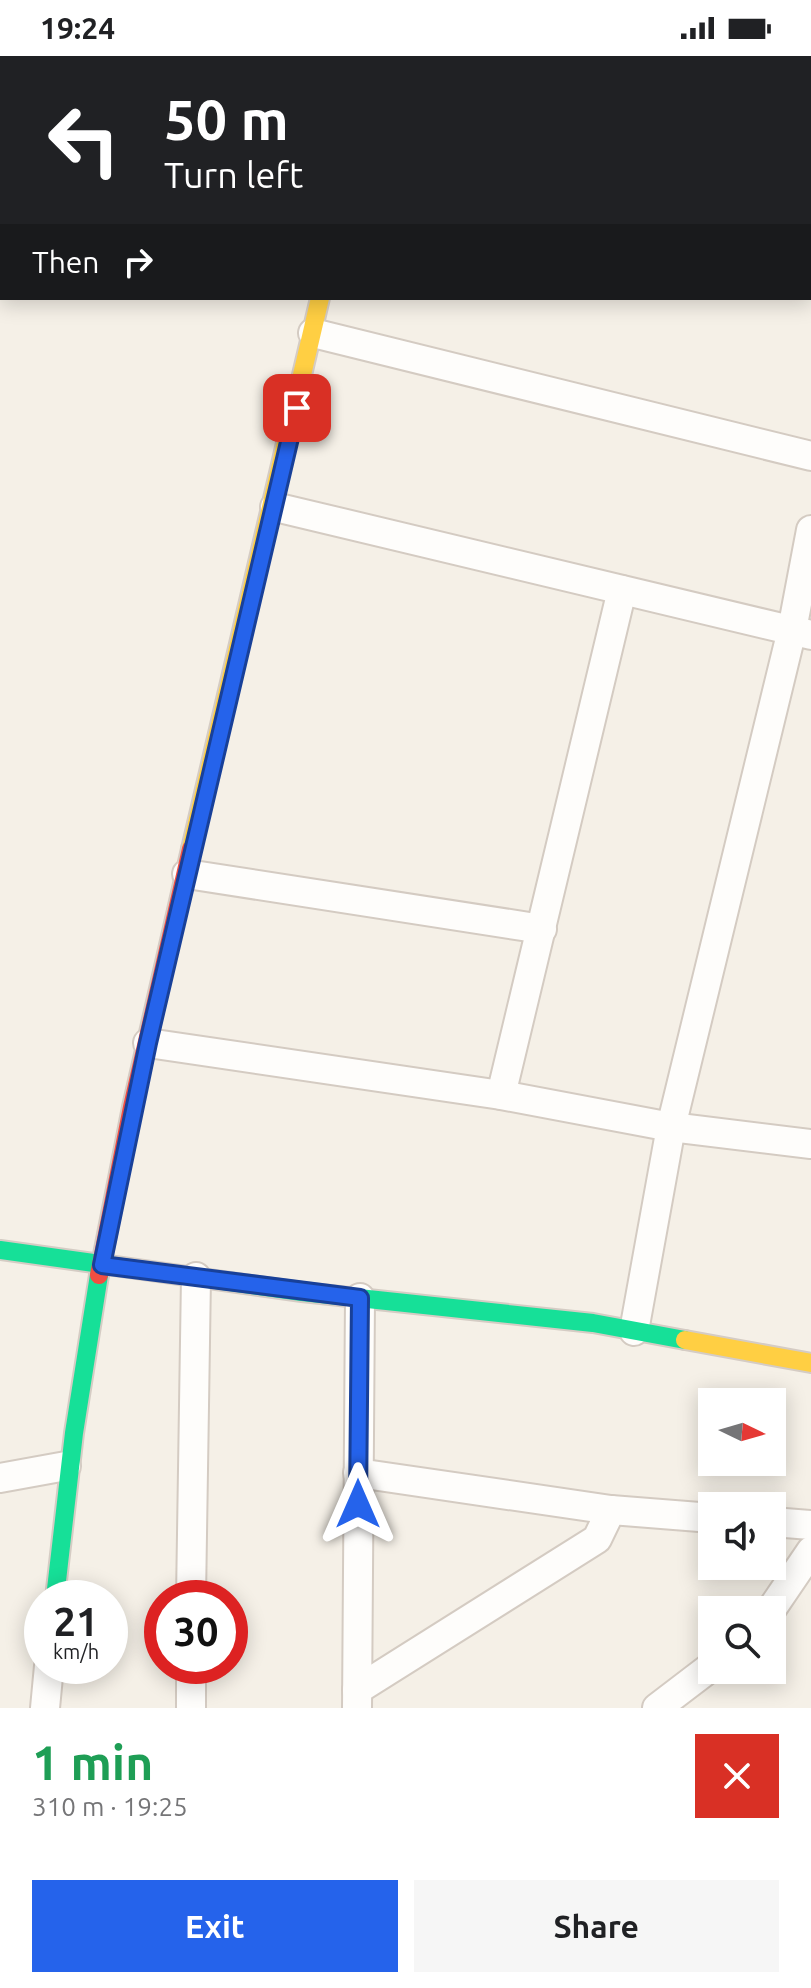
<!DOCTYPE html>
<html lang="en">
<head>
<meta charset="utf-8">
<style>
	:root { --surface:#fff; --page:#f6f6f6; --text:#202124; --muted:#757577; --accent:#2563eb }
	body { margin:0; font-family:Ubuntu,sans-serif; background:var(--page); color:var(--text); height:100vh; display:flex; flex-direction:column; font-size:30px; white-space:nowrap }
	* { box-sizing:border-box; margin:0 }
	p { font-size:26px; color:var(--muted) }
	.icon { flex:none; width:44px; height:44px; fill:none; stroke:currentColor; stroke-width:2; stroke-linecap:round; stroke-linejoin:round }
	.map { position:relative; height:1652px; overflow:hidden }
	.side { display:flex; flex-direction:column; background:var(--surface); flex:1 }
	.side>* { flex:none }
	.banner { position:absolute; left:0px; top:0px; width:812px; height:244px; box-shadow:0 4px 20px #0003; background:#202124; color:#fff; overflow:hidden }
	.needle { width:52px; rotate:95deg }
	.buttons { position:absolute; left:698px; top:1332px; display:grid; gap:16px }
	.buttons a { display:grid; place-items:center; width:88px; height:88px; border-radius:0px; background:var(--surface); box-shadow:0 4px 20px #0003; font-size:40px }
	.speed { position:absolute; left:24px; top:1524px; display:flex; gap:16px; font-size:40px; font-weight:700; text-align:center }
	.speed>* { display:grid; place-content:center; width:104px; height:104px; border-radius:50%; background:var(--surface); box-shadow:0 4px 20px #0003; line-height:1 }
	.speed small { font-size:20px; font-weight:400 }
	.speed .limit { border:12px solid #d22; background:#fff; color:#111 }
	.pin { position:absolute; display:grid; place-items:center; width:68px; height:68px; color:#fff; margin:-34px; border-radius:16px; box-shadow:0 4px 12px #0006 }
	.me { position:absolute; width:88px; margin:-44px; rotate:0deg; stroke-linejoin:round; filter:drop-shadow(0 0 6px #0008) }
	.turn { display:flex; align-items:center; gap:28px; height:168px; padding:0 32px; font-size:36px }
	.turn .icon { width:104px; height:104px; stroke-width:2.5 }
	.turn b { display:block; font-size:56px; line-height:68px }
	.then { display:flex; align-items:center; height:76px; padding:0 32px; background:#0003; gap:16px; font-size:30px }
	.round { display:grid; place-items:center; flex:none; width:84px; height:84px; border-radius:0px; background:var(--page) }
	.headline { display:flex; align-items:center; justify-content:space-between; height:136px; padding:0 32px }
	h1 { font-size:48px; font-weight:700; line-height:60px; color:#1e9e55 }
	.primary-button { display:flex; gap:16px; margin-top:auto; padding:16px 32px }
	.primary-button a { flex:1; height:92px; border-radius:0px; background:var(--accent); color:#fff; font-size:32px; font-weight:700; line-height:92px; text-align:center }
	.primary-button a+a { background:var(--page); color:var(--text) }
	.status { display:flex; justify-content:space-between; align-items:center; height:56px; padding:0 40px; background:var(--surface); direction:ltr }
	.status svg { height:22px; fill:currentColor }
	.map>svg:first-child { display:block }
</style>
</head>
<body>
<div class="status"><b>19:24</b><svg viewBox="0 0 49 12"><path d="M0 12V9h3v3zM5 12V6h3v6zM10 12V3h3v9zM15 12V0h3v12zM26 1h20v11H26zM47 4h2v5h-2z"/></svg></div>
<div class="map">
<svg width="811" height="1652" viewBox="0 0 811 1652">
	<rect width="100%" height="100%" fill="#f5f0e7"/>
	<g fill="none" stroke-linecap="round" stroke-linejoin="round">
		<defs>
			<g id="street">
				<path d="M 378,2 L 379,0"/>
				<path d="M 595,2 L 596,0"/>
				<path d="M 0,25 L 0,42"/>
				<path d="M 810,225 L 811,225"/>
				<path d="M 313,277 L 811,400"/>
				<path d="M 275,451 L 811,579"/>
				<path d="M 187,818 L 542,873"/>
				<path d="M 148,987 L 501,1039 L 671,1071 L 811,1088"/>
				<path d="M 501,1039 L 622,534"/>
				<path d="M 634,1275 L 671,1071 L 792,574 L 811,474"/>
				<path d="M 358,1417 L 611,1454 L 712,1462"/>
				<path d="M 0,1422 L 66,1410"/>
				<path d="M 772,1466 L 811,1469"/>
				<path d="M 191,1542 L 196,1221"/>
				<path d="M 771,1554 L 811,1495"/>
				<path d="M 191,1610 L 191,1652"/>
				<path d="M 357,1634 L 597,1483 L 611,1454"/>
				<path d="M 45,1652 L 49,1610"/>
				<path d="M 357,1652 L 360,1242"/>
				<path d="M 657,1652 L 712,1610"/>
			</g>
			<g id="fast">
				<path d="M 0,1194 L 302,1236 L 593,1267 L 685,1284"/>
				<path d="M 55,1542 L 74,1377 L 99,1219"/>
			</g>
			<g id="slow">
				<path d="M 191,793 L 320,242"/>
				<path d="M 685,1284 L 811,1307"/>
			</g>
			<path id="jam" d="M 99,1219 L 132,1051 L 191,793"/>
		</defs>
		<!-- street casing -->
		<use href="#street" stroke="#d4cbc2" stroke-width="32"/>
		<!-- fast casing -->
		<use href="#fast" stroke="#d5ccc4" stroke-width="22"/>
		<!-- slow casing -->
		<use href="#slow" stroke="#d5ccc4" stroke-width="22"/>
		<!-- jam casing -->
		<use href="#jam" stroke="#d5ccc4" stroke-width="22"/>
		<!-- street -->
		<use href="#street" stroke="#fefdfb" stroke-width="28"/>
		<!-- fast -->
		<use href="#fast" stroke="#16e098" stroke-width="18"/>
		<!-- slow -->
		<use href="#slow" stroke="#ffcf43" stroke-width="18"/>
		<!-- jam -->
		<use href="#jam" stroke="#f24e42" stroke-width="18"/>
	</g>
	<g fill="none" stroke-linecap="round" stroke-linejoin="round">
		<defs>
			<path id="route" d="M 297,352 L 148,987 L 102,1209 L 360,1242 L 358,1448"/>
		</defs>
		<!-- route casing -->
		<use href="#route" stroke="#184099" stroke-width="20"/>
		<!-- route -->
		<use href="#route" stroke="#2563eb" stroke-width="14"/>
	</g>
</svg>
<div class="buttons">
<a><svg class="needle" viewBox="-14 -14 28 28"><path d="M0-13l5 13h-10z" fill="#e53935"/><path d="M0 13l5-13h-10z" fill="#757577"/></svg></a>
<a><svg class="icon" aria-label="sound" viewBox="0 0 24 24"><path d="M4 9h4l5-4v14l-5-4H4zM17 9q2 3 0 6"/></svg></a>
<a><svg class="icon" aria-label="search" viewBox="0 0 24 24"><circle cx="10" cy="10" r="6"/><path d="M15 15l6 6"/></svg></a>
</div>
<div class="speed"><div>21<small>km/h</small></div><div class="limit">30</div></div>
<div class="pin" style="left:297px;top:352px;background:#d93025"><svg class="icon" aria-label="arrive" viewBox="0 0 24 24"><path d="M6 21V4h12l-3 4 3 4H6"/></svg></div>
<svg class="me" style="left:358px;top:1448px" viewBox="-20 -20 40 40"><path d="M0-17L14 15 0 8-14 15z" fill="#2563eb" stroke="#fff" stroke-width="4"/></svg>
<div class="banner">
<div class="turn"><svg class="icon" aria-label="left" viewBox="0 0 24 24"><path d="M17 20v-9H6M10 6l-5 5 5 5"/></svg><div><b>50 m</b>Turn left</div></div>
<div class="then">Then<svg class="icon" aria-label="right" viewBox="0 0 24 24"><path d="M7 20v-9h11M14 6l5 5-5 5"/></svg></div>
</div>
</div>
<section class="side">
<div class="headline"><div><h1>1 min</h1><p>310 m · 19:25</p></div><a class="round" style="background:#d93025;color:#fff"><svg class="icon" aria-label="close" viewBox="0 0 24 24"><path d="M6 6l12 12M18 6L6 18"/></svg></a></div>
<div class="primary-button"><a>Exit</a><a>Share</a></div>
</section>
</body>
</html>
